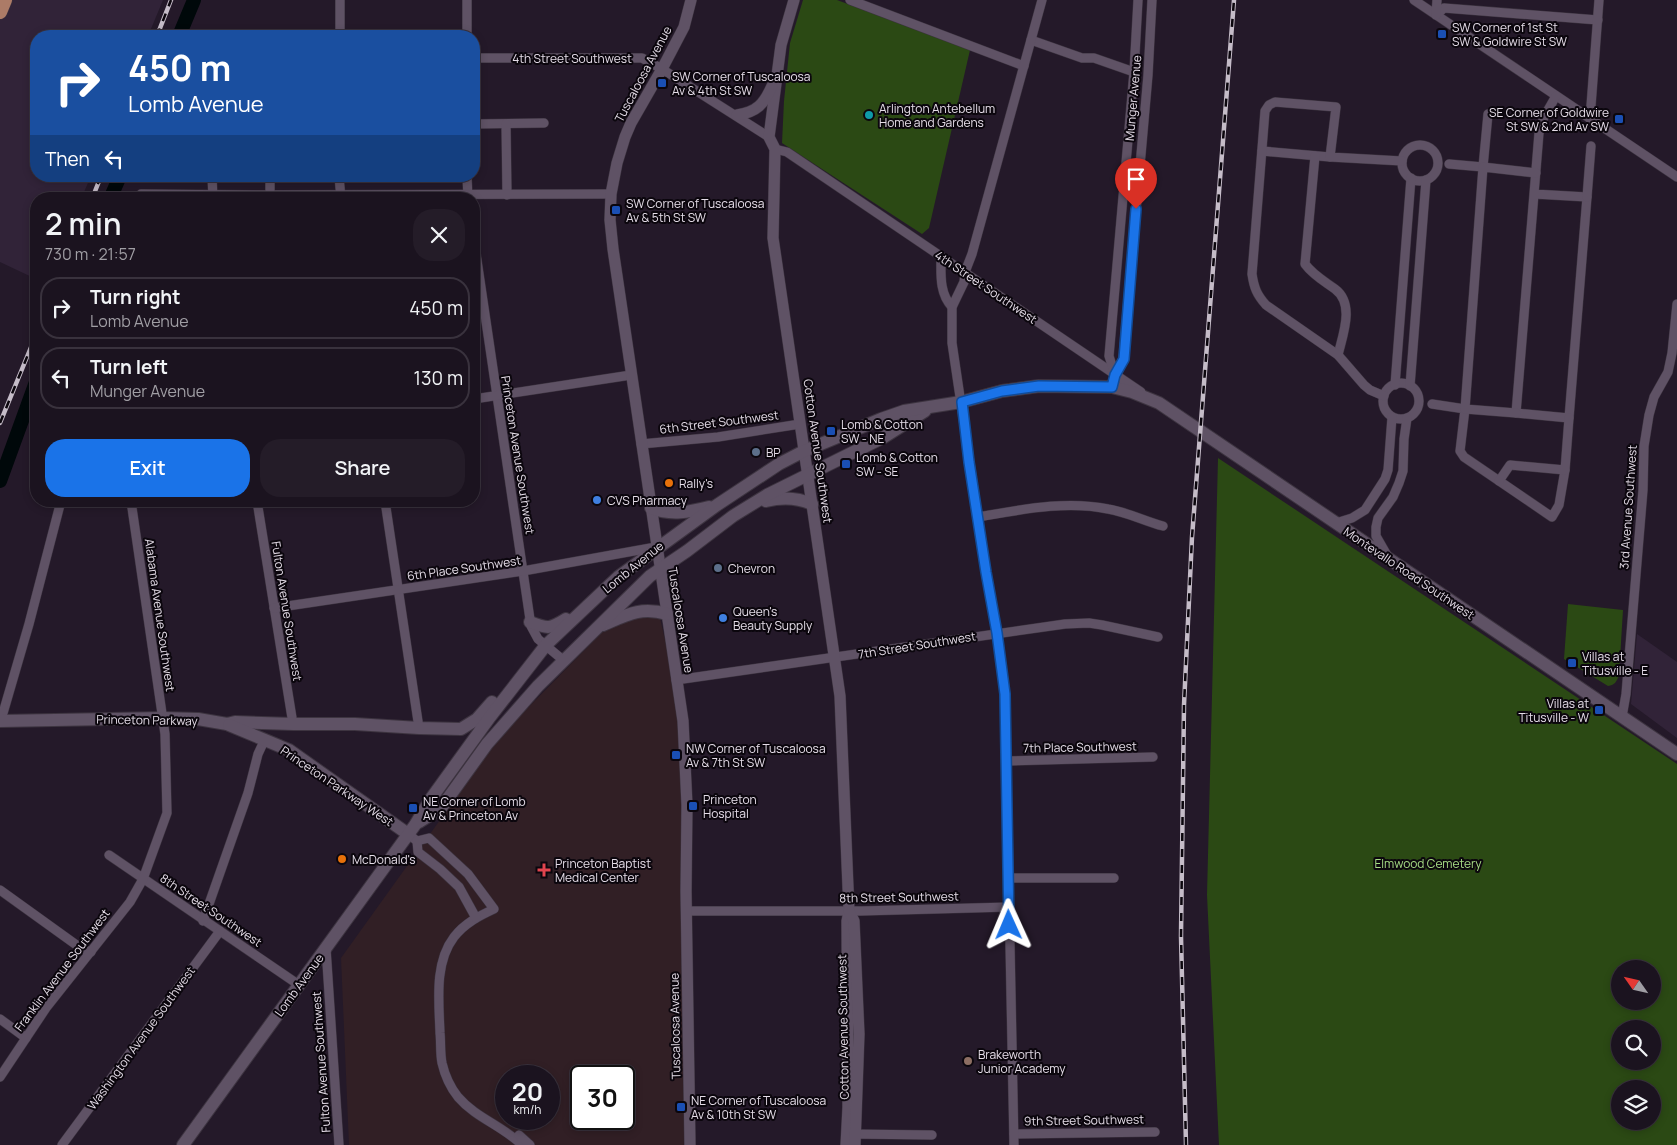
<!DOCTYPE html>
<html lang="en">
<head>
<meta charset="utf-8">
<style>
	:root { --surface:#1b131f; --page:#241c28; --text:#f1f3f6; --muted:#a09ea4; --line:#39323d; --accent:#1a73e8 }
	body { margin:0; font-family:Manrope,sans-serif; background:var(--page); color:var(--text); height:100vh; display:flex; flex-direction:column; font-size:19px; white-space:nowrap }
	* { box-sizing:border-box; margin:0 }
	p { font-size:16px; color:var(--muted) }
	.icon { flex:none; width:28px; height:28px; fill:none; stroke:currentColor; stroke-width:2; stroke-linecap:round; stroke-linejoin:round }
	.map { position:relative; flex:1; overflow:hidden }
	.side { position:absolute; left:30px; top:192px; width:450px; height:315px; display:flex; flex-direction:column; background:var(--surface); border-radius:20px; box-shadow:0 2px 8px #0003,0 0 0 1px var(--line) }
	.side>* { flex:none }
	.hud { position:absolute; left:30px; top:30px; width:450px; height:152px; border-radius:20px; box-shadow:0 2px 8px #0003,0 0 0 1px var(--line); background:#1a4fa0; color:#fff; overflow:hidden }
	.needle { width:32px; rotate:304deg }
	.controls { position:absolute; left:1611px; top:960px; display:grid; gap:10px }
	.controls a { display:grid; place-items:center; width:50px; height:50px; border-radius:50%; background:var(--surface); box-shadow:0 2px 8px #0003,0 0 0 1px var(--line); font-size:25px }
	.speed { position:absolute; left:495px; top:1065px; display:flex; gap:10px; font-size:25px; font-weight:700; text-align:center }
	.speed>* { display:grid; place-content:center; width:65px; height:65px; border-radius:50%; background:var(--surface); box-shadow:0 2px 8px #0003,0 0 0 1px var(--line); line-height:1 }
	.speed small { font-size:12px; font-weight:400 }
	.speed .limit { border:2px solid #111; border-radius:8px; background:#fff; color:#111 }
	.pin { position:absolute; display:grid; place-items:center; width:42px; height:42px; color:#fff; margin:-51px -21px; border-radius:50% 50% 50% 0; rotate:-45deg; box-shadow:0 0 5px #0007 }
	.pin .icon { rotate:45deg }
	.me { position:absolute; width:55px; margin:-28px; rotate:359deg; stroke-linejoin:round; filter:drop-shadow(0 0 4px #0008) }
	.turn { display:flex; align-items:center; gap:18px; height:105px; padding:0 15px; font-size:22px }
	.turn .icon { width:65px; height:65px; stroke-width:2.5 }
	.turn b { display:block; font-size:35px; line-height:42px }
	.then { display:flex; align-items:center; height:48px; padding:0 15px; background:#0003; gap:10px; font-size:19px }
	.round { display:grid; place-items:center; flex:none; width:52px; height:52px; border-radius:20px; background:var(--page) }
	.overview { display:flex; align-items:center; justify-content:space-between; height:85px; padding:0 15px }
	h1 { font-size:30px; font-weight:600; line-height:38px }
	.action { display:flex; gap:10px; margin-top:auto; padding:10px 15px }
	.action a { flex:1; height:58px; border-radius:20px; background:var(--accent); color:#fff; font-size:20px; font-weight:600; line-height:58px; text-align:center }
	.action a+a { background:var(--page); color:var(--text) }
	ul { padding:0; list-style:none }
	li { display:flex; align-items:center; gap:15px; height:62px; margin:0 10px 8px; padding:0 5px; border:2px solid var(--line); border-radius:20px }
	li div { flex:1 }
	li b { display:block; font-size:19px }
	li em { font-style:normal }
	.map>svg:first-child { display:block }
</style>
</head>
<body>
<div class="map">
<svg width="1677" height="1145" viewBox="0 0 1677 1145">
	<rect width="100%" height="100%" fill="#241929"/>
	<!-- built -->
	<g fill="#312338">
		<path d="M 0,0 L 163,0 L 148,36 L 36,36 L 36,176 L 91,176 L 81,199 L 36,199 L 36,279 L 0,262 Z"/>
		<path d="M 1637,634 L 1677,662 L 1677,738 L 1631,704 Z"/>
	</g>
	<!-- medical -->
	<path fill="#311f25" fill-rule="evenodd" d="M 658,609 L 683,721 L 684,1145 L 349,1145 L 341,958 L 501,735 L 620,614 ZM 506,1076 L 549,1076 L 549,1119 L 506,1119 ZM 581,1076 L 624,1076 L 624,1119 L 581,1119 Z"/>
	<!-- green -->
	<g fill="#2b4914" fill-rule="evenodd">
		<path d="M 803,0 L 837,0 L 970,50 L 929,228 L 922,234 L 782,143 L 784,101 L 790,43 Z"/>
		<path d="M 1218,458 L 1677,764 L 1677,1145 L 1219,1145 L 1207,895 ZM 1620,969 L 1652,969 L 1652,1001 L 1620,1001 ZM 1620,1029 L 1652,1029 L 1652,1061 L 1620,1061 ZM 1620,1089 L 1652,1089 L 1652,1121 L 1620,1121 Z"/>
		<path d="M 1568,604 L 1623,610 L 1619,675 C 1617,681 1615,685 1608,686 L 1564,659 Z"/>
	</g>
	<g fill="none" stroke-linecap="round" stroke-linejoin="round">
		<!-- river -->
		<g stroke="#00080a" stroke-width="14">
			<path d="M 179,36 L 194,0"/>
			<path d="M 110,199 L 120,176"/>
			<path d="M 0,481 L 36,382"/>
		</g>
		<defs>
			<g id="minor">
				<path d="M 340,0 L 340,36"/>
				<path d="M 467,0 L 467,36"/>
				<path d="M 850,0 L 1024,66"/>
				<path d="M 1414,0 L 1677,177"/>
				<path d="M 1436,15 L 1444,8 L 1598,20"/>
				<path d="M 1436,15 L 1437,0"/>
				<path d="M 1031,40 L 1082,58 L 1094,58 L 1134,72"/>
				<path d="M 474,58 L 642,58 L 662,69 L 769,137"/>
				<path d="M 1590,119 L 1599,0"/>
				<path d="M 474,124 L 544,123"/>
				<path d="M 506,124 L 507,195"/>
				<circle cx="1420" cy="163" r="18"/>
				<path d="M 775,149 L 787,152 L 1141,392"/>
				<path d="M 1262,151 L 1330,157"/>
				<path d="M 1315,156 L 1305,264 C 1313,275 1324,281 1335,289 C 1355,304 1343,334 1338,355"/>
				<path d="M 1449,164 L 1483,167 L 1488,114"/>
				<path d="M 212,176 L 213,199"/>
				<path d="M 339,176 L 341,199"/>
				<path d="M 467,176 L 468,199"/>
				<path d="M 141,194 L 270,195 L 611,194"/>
				<path d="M 1534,194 L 1587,197 L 1569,418 L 1516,413 L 1539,133 L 1544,117 L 1556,96"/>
				<path d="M 270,195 L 270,176"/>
				<path d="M 1587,197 L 1591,146"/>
				<path d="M 474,240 L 531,626 L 538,639 L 563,660"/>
				<path d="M 941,256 C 941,274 939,293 952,307"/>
				<path d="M 1115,375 L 1109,356 L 1134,72 L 1138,0"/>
				<path d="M 1114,380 L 1123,359 L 1148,75 L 1152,0"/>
				<circle cx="1401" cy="401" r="18"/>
				<path d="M 1395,385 L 1411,178"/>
				<path d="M 1410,386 L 1426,180"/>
				<path d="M 1384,396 L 1370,390 L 1364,385 L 1338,355 L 1266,305 C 1257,295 1254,288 1252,274 L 1265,111 L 1269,105 L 1275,102 L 1336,107 L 1330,157 L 1402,161"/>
				<path d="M 474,399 L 631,375"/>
				<path d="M 1432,404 L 1465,409 L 1460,451 L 1464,457 L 1552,517 L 1559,505 L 1565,470"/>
				<path d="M 1516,413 L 1465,409 L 1483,167 L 1536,173"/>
				<path d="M 641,444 L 718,437 L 800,424"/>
				<path d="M 1499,481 L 1510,465 L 1565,470 L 1569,418"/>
				<path d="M 257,501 L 293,724"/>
				<path d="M 385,501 L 419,728"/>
				<path d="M 978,517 C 1020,510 1065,500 1108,509 C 1127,512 1144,521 1163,526"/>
				<path d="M 1336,523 L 1352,518 L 1365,510 L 1385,479 L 1388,470 L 1392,417"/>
				<path d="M 1388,557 L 1376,536 L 1376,527 L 1378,518 L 1393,497 L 1399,483 L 1403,471 L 1404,439 L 1407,418"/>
				<path d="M 274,608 L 523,571 L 656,547"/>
				<path d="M 676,680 L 1065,624 L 1089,623 L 1102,625 L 1158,637"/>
				<path d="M 1622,717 L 1626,694 L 1643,490 L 1644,446 L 1649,415 L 1654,397 L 1668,372 L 1672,353 L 1677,304"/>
				<path d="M 1,720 L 29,624 L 61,501"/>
				<path d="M 1007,761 L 1153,757"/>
				<path d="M 408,834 L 417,841 L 429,838 L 468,874 L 494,909 C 479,916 465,923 454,937 C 434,963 439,1002 440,1033 C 441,1042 440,1053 442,1063 C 445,1076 450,1087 458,1097 C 476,1118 503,1126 522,1145"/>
				<path d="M 417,841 L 418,852 L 440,869 L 459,887 L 476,918"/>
				<path d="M 109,855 L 299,985"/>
				<path d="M 1009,878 L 1114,878"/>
				<path d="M 0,890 L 82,949 L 91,952"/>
				<path d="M 687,911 L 861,911 L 1009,907"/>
				<path d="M 203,921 L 248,793 L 258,754 L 265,739"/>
				<path d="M 326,948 L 339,1145"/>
				<path d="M 0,1019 L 26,1038"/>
				<path d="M 0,1077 L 46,1008 L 130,902 L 143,879 L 167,813 L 165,734 L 131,501"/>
				<path d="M 850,1134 L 932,1135"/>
				<path d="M 1014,1134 L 1155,1132"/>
				<path d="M 519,1135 L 530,1145"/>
				<path d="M 62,1145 L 220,931"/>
				<path d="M 1014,1145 L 1005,694 L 997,633 L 986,572 L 952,343 L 952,307 L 964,282 L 965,272 L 972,254 L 1042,0"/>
			</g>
			<g id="tertiary">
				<path d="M 794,0 L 781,45 L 769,137 L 775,149 L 773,238 L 840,696 L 849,911 L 847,921 L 848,1107 L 846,1145"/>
				<path d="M 737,115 C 757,112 764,104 772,86"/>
				<path d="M 849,911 L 854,921 L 859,1034 L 855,1145"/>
				<path d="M 690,1145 L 686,891 L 687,805 L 683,721 L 613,249 L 610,220 L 611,194 L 617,163 L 625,137 L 631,123 L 662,69 L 684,27 L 691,0"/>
			</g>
			<g id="secondary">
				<path d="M 766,501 C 782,497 796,497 812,504"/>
				<path d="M 651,508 C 672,516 689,512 709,507"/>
				<path d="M 530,622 C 548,629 550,629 566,619"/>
				<path d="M 603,625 C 626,615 641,606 667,614"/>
				<path d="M 0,721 L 163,718 L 198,719 L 227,724 L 235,722 L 293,724 L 355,724 L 419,728 L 461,729 L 477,719 L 492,702"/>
				<path d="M 229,725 L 289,750 L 408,834"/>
				<path d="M 419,822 L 441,808 L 487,744 L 538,686 L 650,576 L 687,551 L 733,516 L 767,495 L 884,437 L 925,411"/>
				<path d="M 183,1145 L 415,825 L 430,800 L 490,717 L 546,645 L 618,577 L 717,505 L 779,464 L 804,451 L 881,419 L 904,411 L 961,402 L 1002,391 L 1039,386 L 1112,387 L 1132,392 L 1159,403 L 1677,754"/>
			</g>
			<path id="primary" d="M 0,12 L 5,0"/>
		</defs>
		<!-- minor casing -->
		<use href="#minor" stroke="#3d3440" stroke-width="10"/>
		<!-- tertiary casing -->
		<use href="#tertiary" stroke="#3d3440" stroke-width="12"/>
		<!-- secondary casing -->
		<use href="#secondary" stroke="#3d3440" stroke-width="14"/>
		<!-- primary casing -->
		<use href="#primary" stroke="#3d3440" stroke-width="15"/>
		<!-- minor -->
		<use href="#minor" stroke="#5f5265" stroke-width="9"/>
		<!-- tertiary -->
		<use href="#tertiary" stroke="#5f5265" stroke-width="11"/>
		<!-- secondary -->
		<use href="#secondary" stroke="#5f5265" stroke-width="12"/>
		<!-- primary -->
		<use href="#primary" stroke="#ac7b67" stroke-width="14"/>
		<defs>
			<g id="rail">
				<path d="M 157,36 L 171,0"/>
				<path d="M 92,199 L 101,176"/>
				<path d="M 0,423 L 36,335"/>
				<path d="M 1186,1145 L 1181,936 L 1184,705 L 1192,537 L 1234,0"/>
			</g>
		</defs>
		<!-- rail casing -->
		<use href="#rail" stroke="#c5bcc8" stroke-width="4.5"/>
		<!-- rail -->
		<use href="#rail" stroke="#0b060d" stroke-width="2.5" stroke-dasharray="8" stroke-linecap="butt"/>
	</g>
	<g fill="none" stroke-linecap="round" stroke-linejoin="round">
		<defs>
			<path id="route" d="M 1009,925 L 1005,694 L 997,633 L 986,572 L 969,462 L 962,402 L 1002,391 L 1039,386 L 1112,387 L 1115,375 L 1124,359 L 1136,209"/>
		</defs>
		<!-- route casing -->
		<use href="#route" stroke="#114b97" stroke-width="12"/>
		<!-- route -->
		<use href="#route" stroke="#1a73e8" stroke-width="9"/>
	</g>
	<!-- markers -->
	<g fill="#1a4fb4" stroke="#0b060d" stroke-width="2">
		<rect x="1437" y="29" width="10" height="10" rx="2.5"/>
		<rect x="657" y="78" width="10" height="10" rx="2.5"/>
		<rect x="1614" y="114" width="10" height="10" rx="2.5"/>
		<rect x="611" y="205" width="10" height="10" rx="2.5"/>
		<rect x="826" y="426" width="10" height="10" rx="2.5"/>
		<rect x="841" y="459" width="10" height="10" rx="2.5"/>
		<rect x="1567" y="658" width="10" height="10" rx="2.5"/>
		<rect x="1594" y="705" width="10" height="10" rx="2.5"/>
		<rect x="671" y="750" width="10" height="10" rx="2.5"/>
		<rect x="688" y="801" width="10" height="10" rx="2.5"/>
		<rect x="408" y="803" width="10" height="10" rx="2.5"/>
		<rect x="676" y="1102" width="10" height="10" rx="2.5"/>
	</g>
	<circle fill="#0f9aa8" stroke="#0b060d" stroke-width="2" cx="869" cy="115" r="5"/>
	<g fill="#5c6f8a" stroke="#0b060d" stroke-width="2">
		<circle cx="756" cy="452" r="5"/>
		<circle cx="718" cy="568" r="5"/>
	</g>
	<g fill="#e8710a" stroke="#0b060d" stroke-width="2">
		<circle cx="669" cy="483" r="5"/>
		<circle cx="342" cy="859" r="5"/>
	</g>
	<g fill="#3f7fe0" stroke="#0b060d" stroke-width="2">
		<circle cx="597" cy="500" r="5"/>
		<circle cx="723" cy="618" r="5"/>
	</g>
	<path fill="#e0444e" stroke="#0b060d" stroke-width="2" d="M541.5 862.5h5v5h5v5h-5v5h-5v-5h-5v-5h5z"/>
	<circle fill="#8d6e63" stroke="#0b060d" stroke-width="2" cx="968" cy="1061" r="5"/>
	<g text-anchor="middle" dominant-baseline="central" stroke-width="4" stroke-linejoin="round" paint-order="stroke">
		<!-- poi labels -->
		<g font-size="12" fill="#e5dde8" stroke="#0b060d" text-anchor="start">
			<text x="1452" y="27">SW Corner of 1st St<tspan x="1452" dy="14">SW &amp; Goldwire St SW</tspan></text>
			<text x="672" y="76">SW Corner of Tuscaloosa<tspan x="672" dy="14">Av &amp; 4th St SW</tspan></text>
			<text x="879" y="108">Arlington Antebellum<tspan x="879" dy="14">Home and Gardens</tspan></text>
			<text x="1609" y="112" text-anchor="end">SE Corner of Goldwire<tspan x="1609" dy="14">St SW &amp; 2nd Av SW</tspan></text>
			<text x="626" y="203">SW Corner of Tuscaloosa<tspan x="626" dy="14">Av &amp; 5th St SW</tspan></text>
			<text x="841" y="424">Lomb &amp; Cotton<tspan x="841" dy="14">SW - NE</tspan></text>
			<text x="766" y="452">BP</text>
			<text x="856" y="457">Lomb &amp; Cotton<tspan x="856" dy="14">SW - SE</tspan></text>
			<text x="679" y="483">Rally's</text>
			<text x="607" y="500">CVS Pharmacy</text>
			<text x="728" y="568">Chevron</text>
			<text x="733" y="611">Queen's<tspan x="733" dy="14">Beauty Supply</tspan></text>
			<text x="1582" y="656">Villas at<tspan x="1582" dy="14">Titusville - E</tspan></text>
			<text x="1589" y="703" text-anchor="end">Villas at<tspan x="1589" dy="14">Titusville - W</tspan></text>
			<text x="686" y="748">NW Corner of Tuscaloosa<tspan x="686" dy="14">Av &amp; 7th St SW</tspan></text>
			<text x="703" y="799">Princeton<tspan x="703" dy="14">Hospital</tspan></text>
			<text x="423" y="801">NE Corner of Lomb<tspan x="423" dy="14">Av &amp; Princeton Av</tspan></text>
			<text x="352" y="859">McDonald's</text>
			<text x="555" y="863">Princeton Baptist<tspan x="555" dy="14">Medical Center</tspan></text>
			<text x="978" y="1054">Brakeworth<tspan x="978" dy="14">Junior Academy</tspan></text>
			<text x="691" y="1100">NE Corner of Tuscaloosa<tspan x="691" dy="14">Av &amp; 10th St SW</tspan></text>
		</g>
		<!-- street labels -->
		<g font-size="12" fill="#e5dde8" stroke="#0b060d">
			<text x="572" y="58">4th Street Southwest</text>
			<text transform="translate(643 74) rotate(-62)">Tuscaloosa Avenue</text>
			<text transform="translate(1133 98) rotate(-85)">Munger Avenue</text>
			<text transform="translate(986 287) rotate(34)">4th Street Southwest</text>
			<text transform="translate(719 422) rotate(-7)">6th Street Southwest</text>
			<text transform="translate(818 451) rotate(82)">Cotton Avenue Southwest</text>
			<text transform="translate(518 455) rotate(81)">Princeton Avenue Southwest</text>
			<text transform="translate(1628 507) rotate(-86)">3rd Avenue Southwest</text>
			<text transform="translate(633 567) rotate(-39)">Lomb Avenue</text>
			<text transform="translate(464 568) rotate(-8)">6th Place Southwest</text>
			<text transform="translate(1409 573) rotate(34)">Montevallo Road Southwest</text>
			<text transform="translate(287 611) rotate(81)">Fulton Avenue Southwest</text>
			<text transform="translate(160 615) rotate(82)">Alabama Avenue Southwest</text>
			<text transform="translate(681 620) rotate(81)">Tuscaloosa Avenue</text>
			<text transform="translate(917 645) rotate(-9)">7th Street Southwest</text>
			<text transform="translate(147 720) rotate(1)">Princeton Parkway</text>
			<text transform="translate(1080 747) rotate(-1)">7th Place Southwest</text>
			<text transform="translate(337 786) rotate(34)">Princeton Parkway West</text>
			<text transform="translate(899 897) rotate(-1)">8th Street Southwest</text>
			<text transform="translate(211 910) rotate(34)">8th Street Southwest</text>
			<text transform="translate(62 970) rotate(-53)">Franklin Avenue Southwest</text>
			<text transform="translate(299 985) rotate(-54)">Lomb Avenue</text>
			<text transform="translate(675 1026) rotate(-91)">Tuscaloosa Avenue</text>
			<text transform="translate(843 1027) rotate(-91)">Cotton Avenue Southwest</text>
			<text transform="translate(141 1038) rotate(-54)">Washington Avenue Southwest</text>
			<text transform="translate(321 1062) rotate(-94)">Fulton Avenue Southwest</text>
			<text transform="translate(1084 1120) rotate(-1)">9th Street Southwest</text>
		</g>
		<!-- park labels -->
		<g font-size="12" fill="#a7dd85" stroke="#0b060d">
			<text x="1428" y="863">Elmwood Cemetery</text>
		</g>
	</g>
</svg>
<div class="controls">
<a><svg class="needle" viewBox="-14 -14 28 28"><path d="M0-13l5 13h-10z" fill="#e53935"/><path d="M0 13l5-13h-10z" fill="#a09ea4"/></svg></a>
<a><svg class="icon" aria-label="search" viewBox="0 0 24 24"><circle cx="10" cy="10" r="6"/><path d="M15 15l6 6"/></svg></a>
<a><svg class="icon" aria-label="layers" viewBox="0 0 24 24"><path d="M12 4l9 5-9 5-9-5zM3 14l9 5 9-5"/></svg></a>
</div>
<div class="speed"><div>20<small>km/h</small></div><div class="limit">30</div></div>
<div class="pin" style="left:1136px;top:209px;background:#d93025"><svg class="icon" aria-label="arrive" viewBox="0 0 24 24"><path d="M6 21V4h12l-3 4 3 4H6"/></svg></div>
<svg class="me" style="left:1009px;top:925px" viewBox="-20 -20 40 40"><path d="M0-17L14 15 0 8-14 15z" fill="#1a73e8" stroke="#fff" stroke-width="4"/></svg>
<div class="hud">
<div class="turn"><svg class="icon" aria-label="right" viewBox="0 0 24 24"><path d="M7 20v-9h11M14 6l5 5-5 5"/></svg><div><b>450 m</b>Lomb Avenue</div></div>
<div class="then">Then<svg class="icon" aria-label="left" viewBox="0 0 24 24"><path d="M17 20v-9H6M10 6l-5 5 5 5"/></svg></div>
</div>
<section class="side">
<div class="overview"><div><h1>2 min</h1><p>730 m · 21:57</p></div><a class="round"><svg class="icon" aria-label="close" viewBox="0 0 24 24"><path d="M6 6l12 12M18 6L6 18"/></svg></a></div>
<ul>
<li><svg class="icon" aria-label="right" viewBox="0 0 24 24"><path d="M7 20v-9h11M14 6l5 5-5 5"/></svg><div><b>Turn right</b><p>Lomb Avenue</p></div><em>450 m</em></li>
<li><svg class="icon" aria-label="left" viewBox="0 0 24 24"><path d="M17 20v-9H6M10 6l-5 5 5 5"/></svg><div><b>Turn left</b><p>Munger Avenue</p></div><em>130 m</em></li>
</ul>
<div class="action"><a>Exit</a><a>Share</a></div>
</section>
</div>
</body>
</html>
